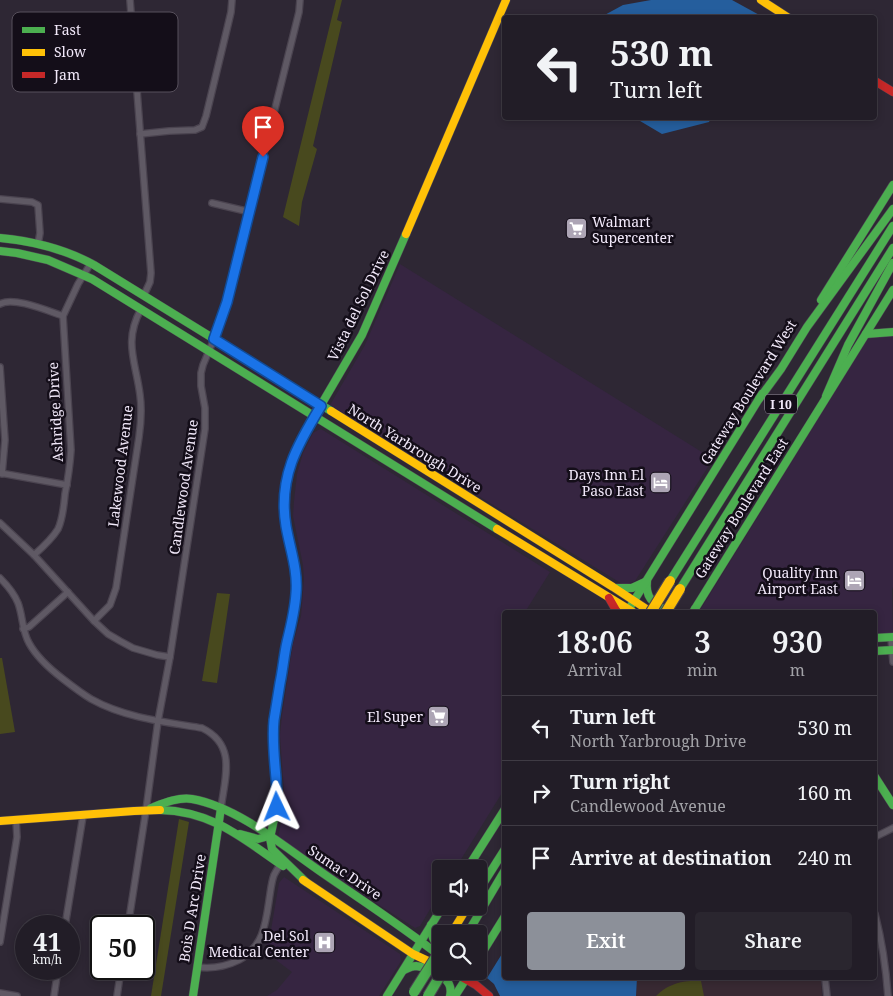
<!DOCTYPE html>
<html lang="en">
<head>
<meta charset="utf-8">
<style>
	:root { --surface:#221d27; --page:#2a262f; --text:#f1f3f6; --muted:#a2a2a7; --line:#3f3b44; --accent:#8c9099 }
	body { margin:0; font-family:"Noto Serif",serif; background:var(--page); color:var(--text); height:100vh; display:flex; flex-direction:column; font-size:19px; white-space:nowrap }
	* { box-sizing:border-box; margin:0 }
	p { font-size:16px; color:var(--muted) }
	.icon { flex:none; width:28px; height:28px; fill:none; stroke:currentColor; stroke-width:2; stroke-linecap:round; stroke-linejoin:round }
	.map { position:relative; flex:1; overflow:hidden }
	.side { position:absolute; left:502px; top:610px; width:375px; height:370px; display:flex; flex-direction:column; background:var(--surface); border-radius:5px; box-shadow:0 2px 8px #0003,0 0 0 1px var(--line) }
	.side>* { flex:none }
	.top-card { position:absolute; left:502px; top:15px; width:375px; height:105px; border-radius:5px; box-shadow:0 2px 8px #0003,0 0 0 1px var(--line); background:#221d27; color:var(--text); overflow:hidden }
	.controls { position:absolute; left:432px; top:860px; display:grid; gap:10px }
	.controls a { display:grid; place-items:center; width:55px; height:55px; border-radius:5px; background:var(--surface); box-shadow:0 2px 8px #0003,0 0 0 1px var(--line); font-size:25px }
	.speed { position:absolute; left:15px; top:915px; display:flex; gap:10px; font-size:25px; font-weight:700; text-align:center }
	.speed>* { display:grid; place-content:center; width:65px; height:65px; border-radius:50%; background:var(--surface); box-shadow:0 2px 8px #0003,0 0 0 1px var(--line); line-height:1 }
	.speed small { font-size:12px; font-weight:400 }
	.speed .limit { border:2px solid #111; border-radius:8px; background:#fff; color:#111 }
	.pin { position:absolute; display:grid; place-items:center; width:42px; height:42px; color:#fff; margin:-51px -21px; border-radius:50% 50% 50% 0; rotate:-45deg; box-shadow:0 0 5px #0007 }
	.pin .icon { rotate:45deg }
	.me { position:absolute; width:55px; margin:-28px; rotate:358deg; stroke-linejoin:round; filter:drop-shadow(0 0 4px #0008) }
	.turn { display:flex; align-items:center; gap:18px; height:105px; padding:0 25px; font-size:22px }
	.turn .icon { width:65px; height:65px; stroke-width:2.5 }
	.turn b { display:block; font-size:35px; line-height:42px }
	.eta { display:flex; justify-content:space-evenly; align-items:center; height:85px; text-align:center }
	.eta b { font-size:30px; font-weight:600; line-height:35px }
	.action { display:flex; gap:10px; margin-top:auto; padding:10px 25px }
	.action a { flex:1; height:58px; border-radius:5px; background:var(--accent); color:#fff; font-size:20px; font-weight:600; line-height:58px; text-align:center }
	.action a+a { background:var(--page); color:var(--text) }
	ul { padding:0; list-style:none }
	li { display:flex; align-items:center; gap:15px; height:65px; padding:0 25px; border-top:1px solid var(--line) }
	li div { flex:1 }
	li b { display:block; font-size:19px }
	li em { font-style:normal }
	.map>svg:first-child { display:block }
</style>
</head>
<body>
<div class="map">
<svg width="893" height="996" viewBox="0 0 893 996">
	<rect width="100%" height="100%" fill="#2e2734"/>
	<!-- built -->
	<g fill="#362541">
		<path d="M 400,264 L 713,459 L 635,581 L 624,585 L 330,405 L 365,345 Z"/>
		<path d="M 893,334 L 893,587 L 892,589 L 893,634 L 875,636 L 875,612 L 699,612 L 869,337 Z"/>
		<path d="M 321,429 L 550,572 L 525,612 L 505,612 L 505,788 L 455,869 L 441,869 L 441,891 L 420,926 L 415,928 L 280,841 L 278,837 L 285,805 L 280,735 L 282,715 L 293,644 L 301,616 L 304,579 L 303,565 L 293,516 L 294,501 L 297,474 L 303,453 L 313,433 L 318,430 Z"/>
		<path d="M 284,877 L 400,954 L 401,961 L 379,996 L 267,996 L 277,990 L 292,972 L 264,951 L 270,936 L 279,883 Z"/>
	</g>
	<!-- education -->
	<path fill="#392a33" d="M 637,978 L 821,978 L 822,996 L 636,996 Z"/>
	<!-- green -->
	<g fill="#48491e">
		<path d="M 336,0 L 342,0 L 337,20 L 342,22 L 313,146 L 317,149 L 302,202 L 299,226 L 283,217 Z"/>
		<path d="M 217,593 L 230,594 L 217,683 L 202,681 Z"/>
		<path d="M 0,658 L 2,658 L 15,732 L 0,734 Z"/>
		<path d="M 179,819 L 189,822 L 161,996 L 151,996 Z"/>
		<path d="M 690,981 L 701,981 L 704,996 L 656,996 C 666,986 677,982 690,981 Z"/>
	</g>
	<!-- water -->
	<g fill="#255e9d">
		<path d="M 651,0 L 732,0 L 763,17 L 601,17 L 623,5 Z"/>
		<path d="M 635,118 L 711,118 L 709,122 L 662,134 Z"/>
		<path d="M 505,949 L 505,978 L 637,978 L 636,996 L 500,996 L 494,984 L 487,978 Z"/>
	</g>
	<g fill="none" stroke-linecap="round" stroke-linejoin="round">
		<defs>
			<g id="street">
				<path d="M 130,0 L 151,273 L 150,282 L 144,295"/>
				<path d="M 140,134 L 169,131 L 195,130 L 202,127 L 206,116 L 227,29 L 231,12 L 232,0"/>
				<path d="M 0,199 L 32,202 L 38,205 L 40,233 L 38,244"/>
				<path d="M 212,203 L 250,212"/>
				<path d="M 0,304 C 13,296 48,311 63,316"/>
				<path d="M 0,367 L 5,440 L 2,474"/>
				<path d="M 0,473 L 67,485"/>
				<path d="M 0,523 L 34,555 L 94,621 L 108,634 L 120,641 L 133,648 L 157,655 L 170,657"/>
				<path d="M 34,555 C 43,547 52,539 58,529 C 63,518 64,505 65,494 C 68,479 70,465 71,450 L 63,316 L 78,284 L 91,263"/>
				<path d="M 0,578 C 7,585 14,593 18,603 C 23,616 22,631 29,643 C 37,658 50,669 63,679 C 72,686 81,693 91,699 C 125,718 165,722 202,728 C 237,745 225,777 221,808"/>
				<path d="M 94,621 L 110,605 L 116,588 L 139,437 C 141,423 142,409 140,395 C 136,362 123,342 141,309"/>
				<path d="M 23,629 L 29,627 L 68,592"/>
				<path d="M 891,637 L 893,662"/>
				<path d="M 875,837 L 893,828"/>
				<path d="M 875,914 C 882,941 886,968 888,996"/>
				<path d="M 65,926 L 83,816"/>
				<path d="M 128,926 L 146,810 L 158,721 L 170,657 L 205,429 L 205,408 L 201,386 L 201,373 L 203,365 L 214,339 L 227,302 L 299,12 L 300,0"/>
				<path d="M 0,942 L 17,837 L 16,820"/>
				<path d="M 197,967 C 212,969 225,967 239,960 C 265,946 266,920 270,894 C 271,887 272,880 274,875 C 276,871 278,868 280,865"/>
				<path d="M 825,978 L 827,996"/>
				<path d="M 0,993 L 17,996"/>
				<path d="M 54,996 L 58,969"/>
				<path d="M 117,996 L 121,969"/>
			</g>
			<g id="fast">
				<path d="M 0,238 C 32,241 65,249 94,265 L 331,411"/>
				<path d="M 0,251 L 17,253 L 48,260 L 92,279 L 497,529"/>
				<path d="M 821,300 L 893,185"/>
				<path d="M 866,334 L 893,332"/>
				<path d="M 826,396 L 848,345 L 893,263"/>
				<path d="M 759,399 L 781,369 L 807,327 L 893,209"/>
				<path d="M 647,581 C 645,599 654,603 668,612"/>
				<path d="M 670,581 L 893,226"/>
				<path d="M 617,588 L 632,588 L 645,582"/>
				<path d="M 680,589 L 893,248"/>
				<path d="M 695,609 L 695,612"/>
				<path d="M 627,612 L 762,394"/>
				<path d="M 693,612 L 893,290"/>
				<path d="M 875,638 L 893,637"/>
				<path d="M 875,651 L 893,650"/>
				<path d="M 875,777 L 893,805"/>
				<path d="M 151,808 C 164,803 178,797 192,799 C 238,807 286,848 324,874 C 363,901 403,927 440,956"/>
				<path d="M 160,810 C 212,811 242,838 283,866"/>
				<path d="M 240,834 L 258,839 L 269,836"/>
				<path d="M 467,869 L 505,809"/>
				<path d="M 306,882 L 272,849 L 270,838 L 277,806 L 277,784 L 273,741 L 274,719 L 296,599 L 295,574 L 286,524 L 285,496 L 290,468 L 300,441 L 362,335 L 406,234"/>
				<path d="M 479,890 L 505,849"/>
				<path d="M 431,925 C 431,935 433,942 441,948"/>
				<path d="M 467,934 L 505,870"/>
				<path d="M 479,958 L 505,916"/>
				<path d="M 404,970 C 408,968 411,966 416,966 C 426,967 444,975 449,984 C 451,988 451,992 450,996"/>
				<path d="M 193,996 L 221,808"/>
				<path d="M 387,996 L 443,906"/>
				<path d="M 455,996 L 471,971"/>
			</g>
			<g id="slow">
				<path d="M 761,0 L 789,18"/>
				<path d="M 406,234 L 506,0"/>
				<path d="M 331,411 L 613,587 L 651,612"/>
				<path d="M 497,529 L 633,612"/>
				<path d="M 0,821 L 134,811 L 160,810"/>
				<path d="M 303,880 L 413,954 L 441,967"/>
				<path d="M 451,934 L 468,906"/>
			</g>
			<g id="jam">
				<path d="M 875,81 L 893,92"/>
				<path d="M 609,598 L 617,612"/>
				<path d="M 451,971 L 476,985 L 489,996"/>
			</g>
		</defs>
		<!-- street casing -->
		<use href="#street" stroke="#4b4450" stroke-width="8"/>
		<!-- fast casing -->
		<use href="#fast" stroke="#4b4450" stroke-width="9"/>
		<!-- slow casing -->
		<use href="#slow" stroke="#4b4450" stroke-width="9"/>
		<!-- jam casing -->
		<use href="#jam" stroke="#4b4450" stroke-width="9"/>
		<!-- street -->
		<use href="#street" stroke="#5f5964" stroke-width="5.5"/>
		<!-- fast -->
		<use href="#fast" stroke="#4caf50" stroke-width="8"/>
		<!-- slow -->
		<use href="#slow" stroke="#ffc107" stroke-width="8"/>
		<!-- jam -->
		<use href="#jam" stroke="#c62828" stroke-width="8"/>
		<defs>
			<g id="fast-bridge">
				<path d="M 414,992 L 441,949"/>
				<path d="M 428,996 L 443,971"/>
			</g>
			<g id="slow-bridge">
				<path d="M 651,612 L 670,581"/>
				<path d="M 666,612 L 680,589"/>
			</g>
		</defs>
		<!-- fast-bridge casing -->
		<use href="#fast-bridge" stroke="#4b4450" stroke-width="12" stroke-linecap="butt"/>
		<!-- slow-bridge casing -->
		<use href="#slow-bridge" stroke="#4b4450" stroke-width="12" stroke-linecap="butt"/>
		<!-- fast-bridge -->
		<use href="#fast-bridge" stroke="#4caf50" stroke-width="10"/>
		<!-- slow-bridge -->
		<use href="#slow-bridge" stroke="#ffc107" stroke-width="10"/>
	</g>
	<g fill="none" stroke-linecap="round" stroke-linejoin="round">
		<defs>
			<path id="route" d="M 263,157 L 227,302 L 214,339 L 321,406 C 297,445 278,478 286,526 C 290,549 298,570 296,593 C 295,610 291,626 287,642 C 284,655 283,669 280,683 C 278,695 276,708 274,720 C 271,749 278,778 277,807"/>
		</defs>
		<!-- route casing -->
		<use href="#route" stroke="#114b97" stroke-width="12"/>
		<!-- route -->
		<use href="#route" stroke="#1a73e8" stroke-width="9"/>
	</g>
	<!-- icons -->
	<defs>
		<symbol id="supermarket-square" viewBox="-11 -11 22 22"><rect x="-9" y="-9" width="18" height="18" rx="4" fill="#ada5b5" stroke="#140e19"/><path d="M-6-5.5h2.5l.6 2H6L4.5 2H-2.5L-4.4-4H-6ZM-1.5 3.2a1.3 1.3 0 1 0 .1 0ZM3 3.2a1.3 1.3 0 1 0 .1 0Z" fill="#fff"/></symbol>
		<symbol id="hotel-square" viewBox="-11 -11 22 22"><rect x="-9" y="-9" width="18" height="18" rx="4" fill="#ada5b5" stroke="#140e19"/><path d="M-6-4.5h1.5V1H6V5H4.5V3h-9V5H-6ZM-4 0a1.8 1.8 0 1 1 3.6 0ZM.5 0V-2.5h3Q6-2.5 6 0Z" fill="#fff"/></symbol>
		<symbol id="hospital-square" viewBox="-11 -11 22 22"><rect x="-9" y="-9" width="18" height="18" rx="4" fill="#ada5b5" stroke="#140e19"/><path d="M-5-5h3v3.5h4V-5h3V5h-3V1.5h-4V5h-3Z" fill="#fff"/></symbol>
	</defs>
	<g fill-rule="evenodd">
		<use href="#supermarket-square" x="564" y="216" width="25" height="25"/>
		<use href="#hotel-square" x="648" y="470" width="25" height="25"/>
		<use href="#hotel-square" x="842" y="568" width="25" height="25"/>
		<use href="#supermarket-square" x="426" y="704" width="25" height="25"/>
		<use href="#hospital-square" x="312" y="930" width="25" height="25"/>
	</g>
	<g text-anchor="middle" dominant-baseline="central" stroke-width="5" stroke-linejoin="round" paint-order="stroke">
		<!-- shield labels -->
		<rect fill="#140e19" stroke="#afa7b6" stroke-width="1" x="765" y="394.5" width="32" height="19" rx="4"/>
		<g font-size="12" font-weight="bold" fill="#f2e9fa">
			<text x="781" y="404">I 10</text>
		</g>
		<!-- poi labels -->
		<g font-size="14" fill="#f2e9fa" stroke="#140e19" text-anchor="end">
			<text x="592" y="221" text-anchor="start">Walmart<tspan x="592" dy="16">Supercenter</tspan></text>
			<text x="644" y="474">Days Inn El<tspan x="644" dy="16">Paso East</tspan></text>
			<text x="838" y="572">Quality Inn<tspan x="838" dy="16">Airport East</tspan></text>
			<text x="423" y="716">El Super</text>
			<text x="309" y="935">Del Sol<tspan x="309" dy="16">Medical Center</tspan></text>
		</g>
		<!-- street labels -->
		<g font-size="14" fill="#f2e9fa" stroke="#140e19">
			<text transform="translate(358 305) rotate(-64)">Vista del Sol Drive</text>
			<text transform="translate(748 392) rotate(-58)">Gateway Boulevard West</text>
			<text transform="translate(55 412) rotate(-93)">Ashridge Drive</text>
			<text transform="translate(415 448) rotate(32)">North Yarbrough Drive</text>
			<text transform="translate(120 466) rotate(-83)">Lakewood Avenue</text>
			<text transform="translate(183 487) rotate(-82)">Candlewood Avenue</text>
			<text transform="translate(741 508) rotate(-58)">Gateway Boulevard East</text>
			<text transform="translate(345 872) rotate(34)">Sumac Drive</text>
			<text transform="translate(192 908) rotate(-81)">Bois D Arc Drive</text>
		</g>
	</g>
	<!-- legend -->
	<rect x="12" y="12" width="166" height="80" rx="8" fill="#140e19" stroke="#57505c" stroke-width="1"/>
	<rect x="22" y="27" width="23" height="6" fill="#4caf50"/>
	<rect x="22" y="49" width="23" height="7" fill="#ffc107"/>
	<rect x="22" y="72" width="23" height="6" fill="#c62828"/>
	<g font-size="14" fill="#f2e9fa">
		<text x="54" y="35">Fast</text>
		<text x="54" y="57">Slow</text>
		<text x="54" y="80">Jam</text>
	</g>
</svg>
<div class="controls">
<a><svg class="icon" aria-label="sound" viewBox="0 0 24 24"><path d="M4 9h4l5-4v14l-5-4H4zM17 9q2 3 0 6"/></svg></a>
<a><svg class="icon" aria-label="search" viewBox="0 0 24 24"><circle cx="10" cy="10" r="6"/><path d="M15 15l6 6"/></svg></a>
</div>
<div class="speed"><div>41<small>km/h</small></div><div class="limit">50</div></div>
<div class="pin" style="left:263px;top:157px;background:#d93025"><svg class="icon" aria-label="arrive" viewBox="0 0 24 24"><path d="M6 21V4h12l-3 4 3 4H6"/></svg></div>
<svg class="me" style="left:277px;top:807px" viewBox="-20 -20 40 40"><path d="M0-17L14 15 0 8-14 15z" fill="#1a73e8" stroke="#fff" stroke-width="4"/></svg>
<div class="top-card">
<div class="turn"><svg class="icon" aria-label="left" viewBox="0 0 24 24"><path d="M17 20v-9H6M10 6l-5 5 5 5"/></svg><div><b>530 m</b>Turn left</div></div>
</div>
<section class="side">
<div class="eta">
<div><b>18:06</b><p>Arrival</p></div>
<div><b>3</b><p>min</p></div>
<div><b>930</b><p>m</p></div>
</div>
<ul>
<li><svg class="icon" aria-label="left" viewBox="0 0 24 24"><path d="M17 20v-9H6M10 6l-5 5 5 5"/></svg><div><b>Turn left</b><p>North Yarbrough Drive</p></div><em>530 m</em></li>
<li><svg class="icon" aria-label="right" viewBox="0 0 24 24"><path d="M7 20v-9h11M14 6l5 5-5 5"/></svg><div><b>Turn right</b><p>Candlewood Avenue</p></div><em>160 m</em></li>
<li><svg class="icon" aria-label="arrive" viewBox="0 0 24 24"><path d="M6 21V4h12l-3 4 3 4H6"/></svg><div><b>Arrive at destination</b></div><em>240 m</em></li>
</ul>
<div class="action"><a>Exit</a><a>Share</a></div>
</section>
</div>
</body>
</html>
